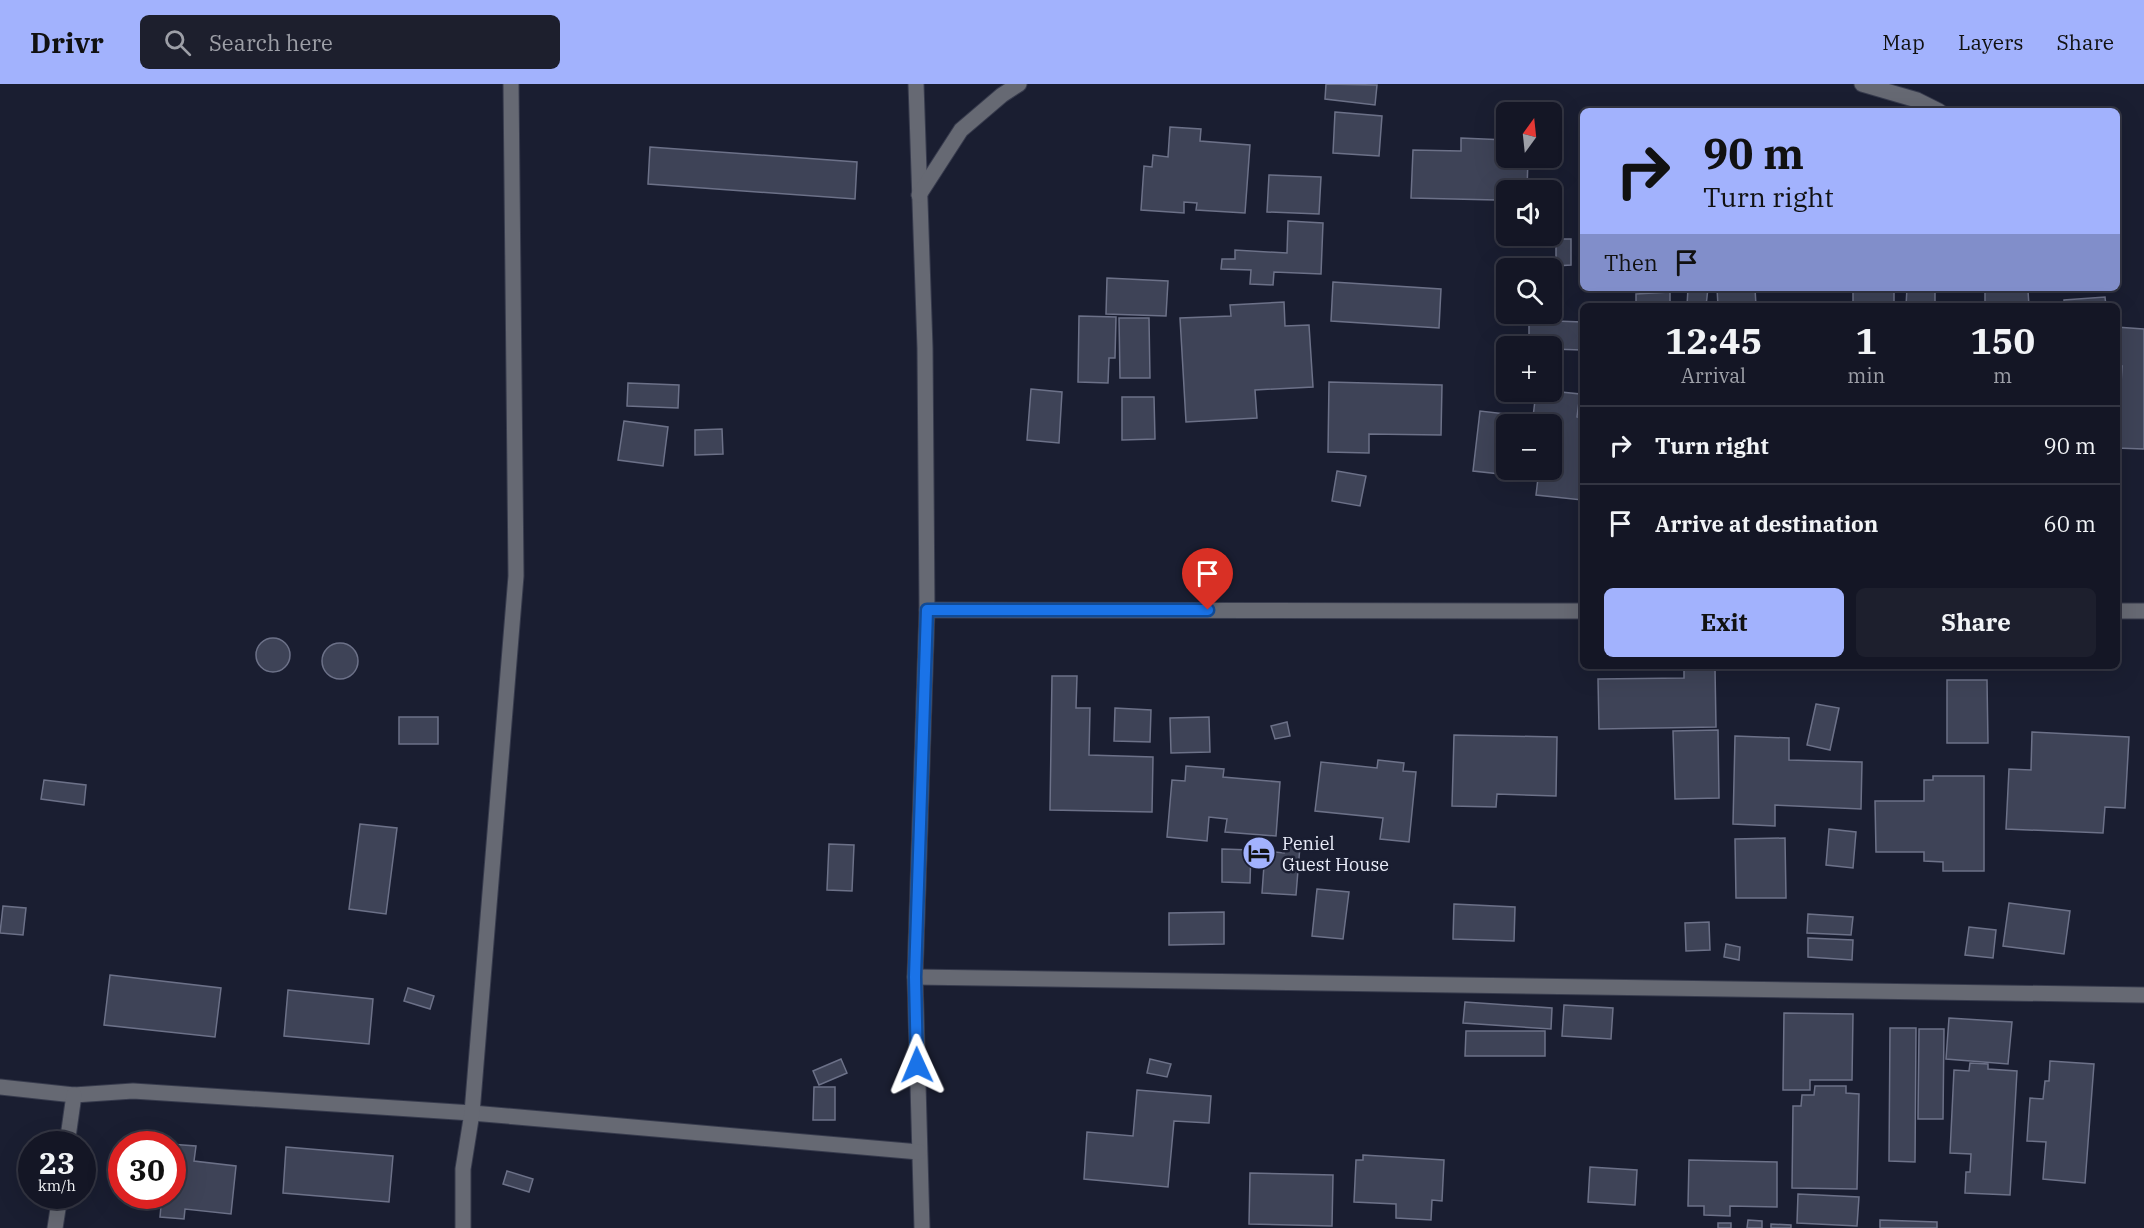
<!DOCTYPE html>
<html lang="en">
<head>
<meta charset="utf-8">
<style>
	:root { --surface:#141625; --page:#1d1f2d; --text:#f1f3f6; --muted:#9d9fa7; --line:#333542; --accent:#a2b2fd }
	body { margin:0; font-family:"IBM Plex Serif",serif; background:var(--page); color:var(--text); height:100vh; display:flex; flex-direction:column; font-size:22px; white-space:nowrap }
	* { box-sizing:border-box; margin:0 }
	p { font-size:20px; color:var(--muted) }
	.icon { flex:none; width:33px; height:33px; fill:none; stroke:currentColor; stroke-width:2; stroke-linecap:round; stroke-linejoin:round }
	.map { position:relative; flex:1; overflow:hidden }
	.side { position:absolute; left:1580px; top:219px; width:540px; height:366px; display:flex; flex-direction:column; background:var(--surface); border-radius:9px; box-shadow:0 6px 24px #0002,0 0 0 2px var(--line) }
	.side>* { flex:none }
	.guide { position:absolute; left:1580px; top:24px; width:540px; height:183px; border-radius:9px; box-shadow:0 6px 24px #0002,0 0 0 2px var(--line); background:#a2b2fd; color:#111; overflow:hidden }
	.needle { width:39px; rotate:15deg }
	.buttons { position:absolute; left:1496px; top:18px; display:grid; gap:12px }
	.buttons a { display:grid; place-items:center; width:66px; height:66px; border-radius:9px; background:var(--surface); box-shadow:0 6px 24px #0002,0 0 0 2px var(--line); font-size:30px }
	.speed { position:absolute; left:18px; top:1047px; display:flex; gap:12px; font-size:30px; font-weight:700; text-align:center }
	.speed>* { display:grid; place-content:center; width:78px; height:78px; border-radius:50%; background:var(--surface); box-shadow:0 6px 24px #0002,0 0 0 2px var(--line); line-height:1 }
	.speed small { font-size:15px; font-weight:400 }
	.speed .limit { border:9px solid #d22; background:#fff; color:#111 }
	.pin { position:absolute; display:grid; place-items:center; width:51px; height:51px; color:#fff; margin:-62px -26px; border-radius:50% 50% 50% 0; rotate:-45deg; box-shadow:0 0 6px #0007 }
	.pin .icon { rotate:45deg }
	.me { position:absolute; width:66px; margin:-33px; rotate:359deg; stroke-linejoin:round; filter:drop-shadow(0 0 4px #0008) }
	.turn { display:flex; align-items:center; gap:21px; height:126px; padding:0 24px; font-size:27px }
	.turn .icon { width:78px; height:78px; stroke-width:2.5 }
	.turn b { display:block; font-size:42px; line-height:51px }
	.then { display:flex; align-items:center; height:57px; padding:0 24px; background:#0003; gap:12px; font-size:22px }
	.eta { display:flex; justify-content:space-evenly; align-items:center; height:102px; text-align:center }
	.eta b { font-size:36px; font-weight:700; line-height:42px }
	.action { display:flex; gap:12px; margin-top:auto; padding:12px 24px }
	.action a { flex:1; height:69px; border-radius:9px; background:var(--accent); color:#111; font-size:24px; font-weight:700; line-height:69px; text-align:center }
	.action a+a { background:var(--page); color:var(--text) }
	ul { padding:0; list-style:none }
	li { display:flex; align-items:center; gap:18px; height:78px; padding:0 24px; border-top:2px solid var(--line) }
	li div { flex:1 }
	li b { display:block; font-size:22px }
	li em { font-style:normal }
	header { display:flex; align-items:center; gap:36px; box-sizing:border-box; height:84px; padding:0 30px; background:var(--accent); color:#111 }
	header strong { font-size:28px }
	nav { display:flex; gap:33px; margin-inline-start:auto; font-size:21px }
	.search { width:420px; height:54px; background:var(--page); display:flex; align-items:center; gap:15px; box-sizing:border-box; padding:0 21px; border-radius:9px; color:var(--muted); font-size:22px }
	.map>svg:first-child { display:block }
</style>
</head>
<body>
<header>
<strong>Drivr</strong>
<div class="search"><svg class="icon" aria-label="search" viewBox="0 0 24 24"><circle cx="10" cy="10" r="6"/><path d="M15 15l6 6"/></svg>Search here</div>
<nav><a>Map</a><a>Layers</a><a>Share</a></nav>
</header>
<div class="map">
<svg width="2144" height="1144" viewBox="0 0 2144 1144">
	<rect width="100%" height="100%" fill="#1a1e31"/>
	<!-- building -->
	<g fill="#3e4357" stroke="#6c7188" stroke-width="1.5" fill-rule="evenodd">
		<path d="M 1326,0 L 1377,1 L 1375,21 L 1325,15 Z"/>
		<path d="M 1335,28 L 1382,32 L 1379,72 L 1333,69 Z"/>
		<path d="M 1170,43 L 1201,45 L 1200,57 L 1250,61 L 1245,129 L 1196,126 L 1197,119 L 1184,118 L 1184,129 L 1141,126 L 1144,82 L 1152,83 L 1153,71 L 1168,73 Z"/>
		<path d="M 1461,54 L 1506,56 L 1506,74 L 1528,74 L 1527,106 L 1506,106 L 1506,148 L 1496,148 L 1496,116 L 1411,114 L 1413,66 L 1461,67 Z"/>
		<path d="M 650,63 L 857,78 L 855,115 L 648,100 Z"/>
		<path d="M 1269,91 L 1321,93 L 1319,130 L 1267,128 Z"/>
		<path d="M 1288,137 L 1323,139 L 1321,190 L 1274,188 L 1273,201 L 1250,200 L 1251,186 L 1221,185 L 1222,175 L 1235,175 L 1235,166 L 1287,169 Z"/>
		<path d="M 1556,155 L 1571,155 L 1571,181 L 1556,182 Z"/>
		<path d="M 1107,194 L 1168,197 L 1166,232 L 1106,230 Z"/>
		<path d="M 1333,198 L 1441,205 L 1439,244 L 1331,237 Z"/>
		<path d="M 1688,204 L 1708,204 L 1706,222 L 1687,222 Z"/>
		<path d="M 1717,204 L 1755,204 L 1756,222 L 1718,222 Z"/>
		<path d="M 1907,204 L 1935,204 L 1935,222 L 1906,222 Z"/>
		<rect x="1853" y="205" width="41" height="17"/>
		<path d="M 2028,207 L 2029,222 L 1985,222 L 1985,208 Z"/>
		<path d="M 1670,208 L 1670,222 L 1636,222 L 1636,210 Z"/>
		<path d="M 2105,213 L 2106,222 L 2064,222 L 2064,216 Z"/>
		<path d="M 1284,218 L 1285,242 L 1309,241 L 1313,303 L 1255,306 L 1257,334 L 1186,338 L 1180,234 L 1231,232 L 1230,221 Z"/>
		<path d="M 1079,232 L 1116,233 L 1115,274 L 1109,274 L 1108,299 L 1078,298 Z"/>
		<path d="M 1119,234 L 1149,234 L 1150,294 L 1120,294 Z"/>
		<path d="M 1529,236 L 1582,238 L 1582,266 L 1551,265 L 1551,262 L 1529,262 Z"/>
		<path d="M 2116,243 L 2144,245 L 2144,365 L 2116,364 L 2116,299 L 2121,300 L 2122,282 L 2116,282 Z"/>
		<path d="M 1329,298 L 1442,301 L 1441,351 L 1369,350 L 1369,369 L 1328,368 Z"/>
		<path d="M 628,299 L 679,301 L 678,324 L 627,322 Z"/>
		<path d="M 1031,305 L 1062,308 L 1059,359 L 1027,356 Z"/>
		<path d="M 1551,307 L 1580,310 L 1577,333 L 1582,334 L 1582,416 L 1536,411 L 1538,394 L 1473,387 L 1480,327 L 1533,333 L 1536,308 ZM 1506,340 L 1551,340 L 1551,386 L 1506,386 Z"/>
		<path d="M 1122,313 L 1154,313 L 1155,355 L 1122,356 Z"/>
		<path d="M 624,337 L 668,343 L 663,382 L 618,376 Z"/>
		<path d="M 722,345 L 723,370 L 695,371 L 695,346 Z"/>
		<path d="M 1337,387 L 1366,392 L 1360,422 L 1332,417 Z"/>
		<circle cx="273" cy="571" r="17"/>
		<circle cx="340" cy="577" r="18"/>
		<path d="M 1715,584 L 1716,643 L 1599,645 L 1598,595 L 1684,594 L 1684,585 Z"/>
		<path d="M 1052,592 L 1077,592 L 1076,624 L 1090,624 L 1089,671 L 1153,673 L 1152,728 L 1050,726 Z"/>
		<path d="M 1947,596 L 1987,596 L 1988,659 L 1947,659 Z"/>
		<path d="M 1816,620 L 1839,624 L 1830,666 L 1807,661 Z"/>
		<path d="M 1115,624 L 1151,626 L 1150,658 L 1114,657 Z"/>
		<rect x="399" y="633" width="39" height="27"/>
		<path d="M 1209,633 L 1210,668 L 1171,669 L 1170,634 Z"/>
		<path d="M 1287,638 L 1290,652 L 1275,655 L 1271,642 Z"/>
		<path d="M 1718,646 L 1719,714 L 1675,715 L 1673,647 Z"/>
		<path d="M 2032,648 L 2129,653 L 2125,724 L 2105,723 L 2103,749 L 2006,745 L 2009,685 L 2031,686 Z"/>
		<path d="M 1454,651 L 1557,653 L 1556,712 L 1497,710 L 1496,723 L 1452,722 Z"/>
		<path d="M 1735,652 L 1789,654 L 1789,676 L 1862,678 L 1861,725 L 1775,721 L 1775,742 L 1733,740 Z"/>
		<path d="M 1378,676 L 1404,679 L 1403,687 L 1416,688 L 1409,758 L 1380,755 L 1383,734 L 1315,727 L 1321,678 L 1377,684 Z"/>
		<path d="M 1186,682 L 1224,685 L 1223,693 L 1280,698 L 1276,752 L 1225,748 L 1227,735 L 1209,733 L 1207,757 L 1167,753 L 1172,696 L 1185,697 Z"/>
		<path d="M 1933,692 L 1984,692 L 1984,787 L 1943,787 L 1943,778 L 1924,777 L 1924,768 L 1876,768 L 1875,717 L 1924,717 L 1924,696 L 1933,696 Z"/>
		<path d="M 44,696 L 86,701 L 84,721 L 41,715 Z"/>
		<path d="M 360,740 L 397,744 L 386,830 L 349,825 Z"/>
		<path d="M 1829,745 L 1856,748 L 1853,784 L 1826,781 Z"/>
		<path d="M 1785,754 L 1786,814 L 1736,814 L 1735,755 Z"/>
		<path d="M 829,760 L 854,761 L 852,807 L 827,806 Z"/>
		<path d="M 1284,760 L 1300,762 L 1296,811 L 1262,809 L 1265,767 L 1284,769 Z"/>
		<path d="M 1222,765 L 1251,766 L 1250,799 L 1222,798 Z"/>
		<path d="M 1317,805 L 1349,808 L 1343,855 L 1312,852 Z"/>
		<path d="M 2009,819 L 2070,827 L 2064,870 L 2003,862 Z"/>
		<path d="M 1454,820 L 1515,823 L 1514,857 L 1453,855 Z"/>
		<path d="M 3,822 L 26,824 L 23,851 L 0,849 Z"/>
		<path d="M 1224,828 L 1224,860 L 1169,861 L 1169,829 Z"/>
		<path d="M 1808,830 L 1853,833 L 1851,851 L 1807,849 Z"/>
		<path d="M 1709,838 L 1710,866 L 1686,867 L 1685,839 Z"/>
		<path d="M 1969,843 L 1996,846 L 1993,874 L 1965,871 Z"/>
		<path d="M 1808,854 L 1853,856 L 1852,876 L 1808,873 Z"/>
		<path d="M 1726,860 L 1740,863 L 1739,876 L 1724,873 Z"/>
		<path d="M 110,891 L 221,904 L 215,953 L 104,941 Z"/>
		<path d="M 408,904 L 434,912 L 430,925 L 404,917 Z"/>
		<path d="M 288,906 L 373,915 L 369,960 L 284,952 Z"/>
		<path d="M 1465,918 L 1552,924 L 1551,945 L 1463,939 Z"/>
		<path d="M 1564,921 L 1613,924 L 1611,955 L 1562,952 Z"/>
		<path d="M 1784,929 L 1853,930 L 1852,996 L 1810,996 L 1810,1006 L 1783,1006 Z"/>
		<path d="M 1949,934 L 2012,938 L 2008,980 L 1946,975 Z"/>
		<path d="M 1890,944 L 1916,944 L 1915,1078 L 1889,1077 Z"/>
		<path d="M 1919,945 L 1944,945 L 1943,1035 L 1918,1035 Z"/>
		<path d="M 1466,947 L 1545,947 L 1545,972 L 1465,972 Z"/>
		<path d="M 841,975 L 847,989 L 819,1001 L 813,987 Z"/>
		<path d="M 1150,975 L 1171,980 L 1167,993 L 1147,989 Z"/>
		<path d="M 2050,977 L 2094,980 L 2085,1099 L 2043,1095 L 2046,1058 L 2027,1057 L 2030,1014 L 2043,1015 L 2045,997 L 2049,997 Z"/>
		<path d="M 1970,979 L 1988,980 L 1988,985 L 2017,987 L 2010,1111 L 1965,1109 L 1966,1088 L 1970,1088 L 1971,1070 L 1950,1069 L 1954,986 L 1969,987 Z"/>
		<path d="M 1815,1002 L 1846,1002 L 1846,1009 L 1859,1010 L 1857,1105 L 1792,1104 L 1793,1022 L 1801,1022 L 1802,1011 L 1814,1011 Z"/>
		<path d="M 814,1003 L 835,1003 L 835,1036 L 813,1036 Z"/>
		<path d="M 1137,1006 L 1211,1012 L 1209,1039 L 1174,1037 L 1168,1103 L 1084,1095 L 1087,1048 L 1133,1052 Z"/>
		<path d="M 169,1060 L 196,1062 L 194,1077 L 236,1082 L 231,1130 L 185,1125 L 184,1135 L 160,1133 L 161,1122 L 154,1121 L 155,1112 L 172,1112 L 172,1060 Z"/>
		<path d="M 286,1063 L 393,1072 L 389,1118 L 283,1109 Z"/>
		<path d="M 1363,1071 L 1444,1076 L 1442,1117 L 1432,1116 L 1431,1136 L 1396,1134 L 1396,1120 L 1354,1118 L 1356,1076 L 1363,1076 Z"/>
		<path d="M 1689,1076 L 1777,1078 L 1777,1123 L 1730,1122 L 1730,1132 L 1704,1131 L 1704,1122 L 1688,1122 Z"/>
		<path d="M 1590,1083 L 1637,1086 L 1635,1121 L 1588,1118 Z"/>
		<path d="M 507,1087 L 533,1095 L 529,1108 L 503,1100 Z"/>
		<path d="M 1250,1089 L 1333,1091 L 1332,1142 L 1249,1140 Z"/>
		<path d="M 1798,1110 L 1859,1113 L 1857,1142 L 1797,1139 Z"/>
		<path d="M 1748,1136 L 1762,1137 L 1762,1144 L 1747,1144 Z"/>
		<path d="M 1880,1136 L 1937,1138 L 1937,1144 L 1880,1144 Z"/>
		<rect x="1718" y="1139" width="13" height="5"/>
		<path d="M 1771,1140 L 1791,1141 L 1791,1144 L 1771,1144 Z"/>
	</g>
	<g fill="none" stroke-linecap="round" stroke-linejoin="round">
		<defs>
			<g id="minor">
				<path d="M 916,0 L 925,264 L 927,526 L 915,893 L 922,1144"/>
				<path d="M 1862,0 L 1917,16 L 1939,27"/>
				<path d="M 919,111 L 961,46 L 1002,11 L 1019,0"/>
				<path d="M 927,526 L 1582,527"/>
				<path d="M 2116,527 L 2144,527"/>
				<path d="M 915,893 L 2144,911"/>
				<path d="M 0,1003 L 74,1011 L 133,1007 L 472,1029 L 919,1068"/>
				<path d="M 67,1060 L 74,1011"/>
				<path d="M 55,1144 L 60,1112"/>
				<path d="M 463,1144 L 463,1085 L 472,1029 L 516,492 L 511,0"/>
			</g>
		</defs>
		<!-- minor casing -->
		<use href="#minor" stroke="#373b4d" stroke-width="17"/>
		<!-- minor -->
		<use href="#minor" stroke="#666973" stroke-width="15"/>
	</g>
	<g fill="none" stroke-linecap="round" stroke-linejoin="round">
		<defs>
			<path id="route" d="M 917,981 L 915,893 L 927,526 L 1208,526"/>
		</defs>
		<!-- route casing -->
		<use href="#route" stroke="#114b97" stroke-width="15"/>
		<!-- route -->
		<use href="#route" stroke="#1a73e8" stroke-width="10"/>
	</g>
	<!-- icons -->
	<defs>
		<symbol id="hotel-disc" viewBox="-11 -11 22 22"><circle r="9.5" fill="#a2b2fd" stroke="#1a1e31"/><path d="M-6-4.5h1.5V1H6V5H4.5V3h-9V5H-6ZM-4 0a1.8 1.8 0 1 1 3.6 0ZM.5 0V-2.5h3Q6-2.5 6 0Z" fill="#111"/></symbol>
	</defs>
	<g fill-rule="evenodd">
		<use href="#hotel-disc" x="1240" y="750" width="38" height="38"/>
	</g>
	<g text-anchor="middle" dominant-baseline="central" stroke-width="5" stroke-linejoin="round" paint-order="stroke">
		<!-- poi labels -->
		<g font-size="18" fill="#e9ecf9" stroke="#1a1e31" text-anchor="start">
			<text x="1282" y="759">Peniel<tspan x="1282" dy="21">Guest House</tspan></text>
		</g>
	</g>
</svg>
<div class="buttons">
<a><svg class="needle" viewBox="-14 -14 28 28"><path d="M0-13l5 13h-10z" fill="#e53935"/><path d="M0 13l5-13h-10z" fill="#9d9fa7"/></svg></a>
<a><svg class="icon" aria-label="sound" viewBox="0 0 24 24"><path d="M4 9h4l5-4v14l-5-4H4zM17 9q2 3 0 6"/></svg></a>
<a><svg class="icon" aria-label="search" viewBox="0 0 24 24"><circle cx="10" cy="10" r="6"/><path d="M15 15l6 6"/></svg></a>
<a>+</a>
<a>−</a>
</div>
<div class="speed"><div>23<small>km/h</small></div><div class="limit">30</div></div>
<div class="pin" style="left:1208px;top:526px;background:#d93025"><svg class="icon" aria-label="arrive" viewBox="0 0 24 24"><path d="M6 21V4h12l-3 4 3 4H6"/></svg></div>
<svg class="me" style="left:917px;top:981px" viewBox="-20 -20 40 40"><path d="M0-17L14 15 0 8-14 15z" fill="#1a73e8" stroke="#fff" stroke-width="4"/></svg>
<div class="guide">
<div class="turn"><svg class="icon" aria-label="right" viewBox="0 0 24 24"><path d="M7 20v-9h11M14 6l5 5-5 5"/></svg><div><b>90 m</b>Turn right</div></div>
<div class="then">Then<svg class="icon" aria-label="arrive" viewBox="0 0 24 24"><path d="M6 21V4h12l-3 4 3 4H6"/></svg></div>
</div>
<section class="side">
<div class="eta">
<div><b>12:45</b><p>Arrival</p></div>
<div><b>1</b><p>min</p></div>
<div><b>150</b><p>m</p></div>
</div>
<ul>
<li><svg class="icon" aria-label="right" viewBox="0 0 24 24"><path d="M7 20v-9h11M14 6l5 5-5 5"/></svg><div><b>Turn right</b></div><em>90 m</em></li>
<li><svg class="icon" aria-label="arrive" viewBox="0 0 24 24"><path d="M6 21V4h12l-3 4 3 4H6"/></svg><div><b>Arrive at destination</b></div><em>60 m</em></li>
</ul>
<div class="action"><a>Exit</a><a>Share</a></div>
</section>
</div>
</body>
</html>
